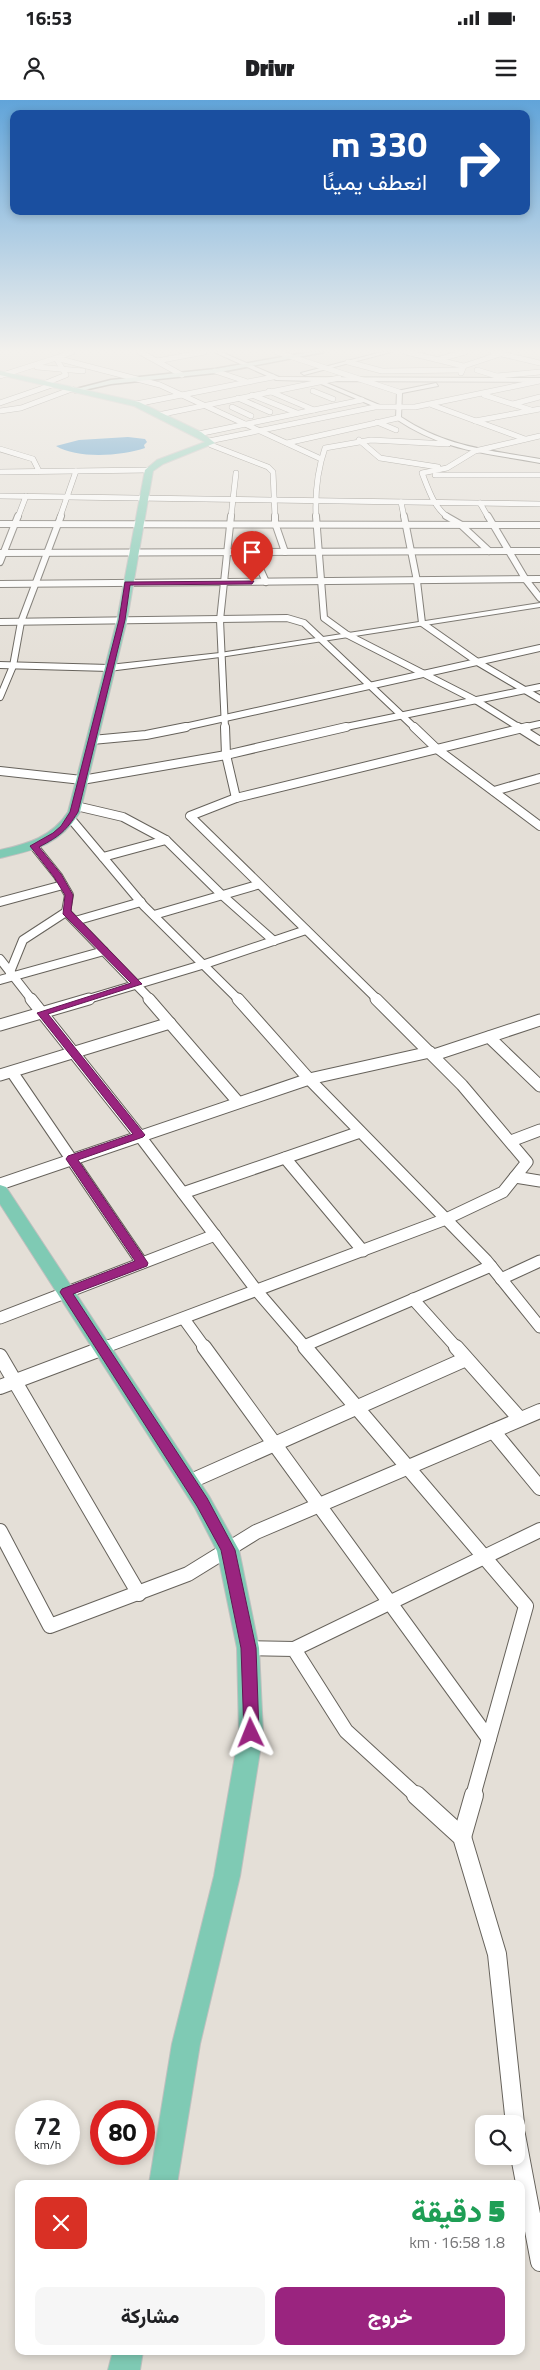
<!DOCTYPE html>
<html lang="ar">
<head>
<meta charset="utf-8">
<style>
	:root { --surface:#fff; --page:#f6f6f6; --text:#202124; --muted:#757577; --accent:#9a247f }
	body { margin:0; font-family:"Titillium Web",Vazirmatn,sans-serif; background:var(--page); color:var(--text); direction:rtl; height:100vh; display:flex; flex-direction:column; font-size:19px; white-space:nowrap }
	* { box-sizing:border-box; margin:0 }
	p { font-size:16px; color:var(--muted) }
	.icon { flex:none; width:28px; height:28px; fill:none; stroke:currentColor; stroke-width:2; stroke-linecap:round; stroke-linejoin:round }
	.map { position:relative; flex:1; overflow:hidden; direction:ltr }
	.panel { position:absolute; left:15px; top:2080px; width:510px; height:175px; display:flex; flex-direction:column; background:var(--surface); border-radius:10px; box-shadow:0 2px 8px #0003; direction:rtl }
	.panel>* { flex:none }
	.hud { position:absolute; left:10px; top:10px; width:520px; height:105px; border-radius:10px; box-shadow:0 2px 8px #0003; direction:rtl; background:#1a4fa0; color:#fff; overflow:hidden }
	.buttons { position:absolute; left:475px; top:2015px; display:grid; gap:10px }
	.buttons a { display:grid; place-items:center; width:50px; height:50px; border-radius:10px; background:var(--surface); box-shadow:0 2px 8px #0003; font-size:25px }
	.speed { position:absolute; left:15px; top:2000px; display:flex; gap:10px; font-size:25px; font-weight:700; text-align:center }
	.speed>* { display:grid; place-content:center; width:65px; height:65px; border-radius:50%; background:var(--surface); box-shadow:0 2px 8px #0003; line-height:1 }
	.speed small { font-size:12px; font-weight:400 }
	.speed .limit { border:8px solid #d22; background:#fff; color:#111 }
	.pin { position:absolute; display:grid; place-items:center; width:42px; height:42px; color:#fff; margin:-51px -21px; border-radius:50% 50% 50% 0; rotate:-45deg; box-shadow:0 0 5px #0007 }
	.pin .icon { rotate:45deg }
	.me { position:absolute; width:55px; margin:-28px; rotate:358deg; stroke-linejoin:round; filter:drop-shadow(0 0 4px #0008) }
	.turn { display:flex; align-items:center; gap:18px; height:105px; padding:0 20px; font-size:22px }
	.turn .icon { width:65px; height:65px; stroke-width:2.5 }
	.turn b { display:block; font-size:35px; line-height:42px }
	.round { display:grid; place-items:center; flex:none; width:52px; height:52px; border-radius:10px; background:var(--page) }
	.head { display:flex; align-items:center; justify-content:space-between; height:85px; padding:0 20px }
	h1 { font-size:30px; font-weight:800; line-height:38px; color:#1e9e55 }
	.primary-button { display:flex; gap:10px; margin-top:auto; padding:10px 20px }
	.primary-button a { flex:1; height:58px; border-radius:10px; background:var(--accent); color:#fff; font-size:20px; font-weight:800; line-height:58px; text-align:center }
	.primary-button a+a { background:var(--page); color:var(--text) }
	.status { display:flex; justify-content:space-between; align-items:center; height:35px; padding:0 25px; background:var(--surface); direction:ltr }
	.status svg { height:14px; fill:currentColor }
	header { display:flex; justify-content:space-between; align-items:center; height:65px; padding:0 20px; background:var(--surface); font-size:22px; font-weight:800 }
	.map>svg:first-child { display:block }
</style>
</head>
<body>
<div class="status"><b>16:53</b><svg viewBox="0 0 49 12"><path d="M0 12V9h3v3zM5 12V6h3v6zM10 12V3h3v9zM15 12V0h3v12zM26 1h20v11H26zM47 4h2v5h-2z"/></svg></div>
<header><svg class="icon" aria-label="menu" viewBox="0 0 24 24"><path d="M4 6h16M4 12h16M4 18h16"/></svg>Drivr<svg class="icon" aria-label="person" viewBox="0 0 24 24"><circle cx="12" cy="8" r="4"/><path d="M4 21q1-7 8-7t8 7"/></svg></header>
<div class="map">
<svg width="540" height="2270" viewBox="0 0 540 2270">
	<rect width="100%" height="100%" fill="#e4dfd7"/>
	<!-- water -->
	<path fill="#378bc3" d="M 128,337 L 145,339 L 147,342 L 144,345 L 145,348 C 122,356 77,359 56,346 L 79,340 Z"/>
	<g fill="none" stroke-linecap="round" stroke-linejoin="round">
		<defs>
			<g id="minor-far5">
				<path d="M 140,252 L 182,275"/>
				<path d="M 277,252 L 399,292"/>
				<path d="M 406,252 L 463,266"/>
				<path d="M 493,252 L 540,263"/>
				<path d="M 440,259 L 465,252"/>
				<path d="M 157,261 L 204,252"/>
				<path d="M 348,262 L 382,271 L 462,270"/>
				<path d="M 37,267 L 83,271"/>
				<path d="M 477,270 L 503,278"/>
				<path d="M 215,271 L 245,281"/>
				<path d="M 461,273 L 464,266 L 500,254"/>
				<path d="M 0,276 L 56,258 L 160,285 L 319,358"/>
				<path d="M 497,276 L 540,272"/>
				<path d="M 46,283 L 66,275 L 56,258 L 72,252"/>
				<path d="M 269,291 L 314,310"/>
				<path d="M 313,291 L 333,299"/>
				<path d="M 252,295 L 297,313"/>
				<path d="M 484,295 L 531,310"/>
				<path d="M 238,298 L 270,312"/>
				<path d="M 0,303 L 52,285"/>
				<path d="M 136,304 L 273,277"/>
				<path d="M 513,304 L 540,297"/>
				<path d="M 432,305 L 525,339"/>
				<path d="M 232,307 L 251,316"/>
				<path d="M 0,311 L 21,308 L 72,289"/>
				<path d="M 158,315 L 339,278"/>
				<path d="M 475,321 L 540,309"/>
				<path d="M 377,322 L 396,330"/>
				<path d="M 198,334 L 362,300"/>
				<path d="M 359,340 L 380,358 L 438,367"/>
				<path d="M 209,341 L 375,307 L 415,307 L 540,281"/>
				<path d="M 287,343 L 398,318"/>
				<path d="M 211,345 L 268,367 L 273,372 L 275,417"/>
				<path d="M 0,349 L 33,359 L 39,371"/>
				<path d="M 0,372 L 149,370"/>
				<path d="M 435,375 L 540,375"/>
				<path d="M 0,396 L 540,404"/>
				<path d="M 401,402 L 404,417"/>
				<path d="M 480,403 L 488,417"/>
				<path d="M 18,417 L 26,396"/>
				<path d="M 60,417 L 76,371"/>
				<path d="M 231,417 L 236,373"/>
				<path d="M 316,417 C 315,393 317,371 325,348 L 371,340 L 448,344"/>
				<path d="M 448,417 C 434,408 428,388 422,373 L 447,368 L 475,351 L 540,336"/>
			</g>
			<g id="minor-far4">
				<path d="M 275,416 L 275,423 L 285,452"/>
				<path d="M 316,416 L 324,518 L 346,534 L 477,601 L 520,628"/>
				<path d="M 404,416 L 417,481 L 422,523 L 479,563 L 540,599"/>
				<path d="M 446,416 L 460,424 L 489,451"/>
				<path d="M 488,416 L 526,480 L 540,498"/>
				<path d="M 0,424 L 540,425"/>
				<path d="M 0,453 L 540,451"/>
				<path d="M 0,462 L 18,416"/>
				<path d="M 266,482 L 257,462 L 267,452"/>
				<path d="M 0,484 L 540,479"/>
				<path d="M 0,522 L 287,518 L 304,523 L 415,628"/>
				<path d="M 0,597 L 13,566 L 21,522 L 61,416"/>
				<path d="M 180,628 L 540,548"/>
				<path d="M 225,628 L 220,520 L 231,416"/>
				<path d="M 341,628 L 540,587"/>
				<path d="M 522,628 L 540,624"/>
			</g>
			<g id="minor-far3">
				<path d="M 225,627 L 226,655 L 236,698"/>
				<path d="M 414,627 L 437,649 L 540,726"/>
				<path d="M 518,627 L 540,641"/>
				<path d="M 92,640 L 146,635 L 186,627"/>
				<path d="M 0,671 L 82,680 L 226,655 L 346,627"/>
				<path d="M 494,691 L 540,678"/>
				<path d="M 76,706 L 123,717 L 166,740 L 222,795 L 274,841"/>
				<path d="M 71,719 L 144,806 L 239,900"/>
				<path d="M 103,757 L 166,740"/>
				<path d="M 0,802 L 63,785"/>
				<path d="M 66,812 L 151,900"/>
				<path d="M 154,815 L 257,785"/>
				<path d="M 75,821 L 141,802"/>
				<path d="M 0,859 L 32,900"/>
				<path d="M 10,872 L 23,840 L 66,812 L 69,795 L 58,776 L 34,746"/>
				<path d="M 0,880 L 104,851"/>
				<path d="M 85,900 L 205,864 L 306,830"/>
				<path d="M 378,900 L 190,716 L 236,698 L 527,627"/>
			</g>
			<g id="minor-far2">
				<path d="M 31,899 L 139,1035 L 257,1191 L 306,1248"/>
				<path d="M 149,899 L 238,1002"/>
				<path d="M 238,899 L 309,979 L 486,1160 L 540,1227"/>
				<path d="M 0,925 L 89,899"/>
				<path d="M 489,937 L 540,986"/>
				<path d="M 434,955 L 540,920"/>
				<path d="M 12,972 L 142,1163"/>
				<path d="M 0,975 L 170,923"/>
				<path d="M 511,1041 L 540,1030"/>
				<path d="M 285,1058 L 363,1151"/>
				<path d="M 515,1077 L 540,1081"/>
				<path d="M 0,1084 L 309,979 L 430,952"/>
				<path d="M 183,1093 L 360,1032"/>
				<path d="M 501,1179 L 540,1161"/>
				<path d="M 413,1199 L 457,1248"/>
				<path d="M 0,1218 L 215,1135"/>
				<path d="M 184,1219 L 205,1248"/>
				<path d="M 304,1246 L 491,1166"/>
				<path d="M 103,1248 L 446,1119 L 503,1092 L 527,1062 L 462,985 L 376,899"/>
			</g>
			<g id="minor-far1">
				<path d="M 204,1247 L 489,1639"/>
				<path d="M 305,1247 L 526,1506 L 473,1696"/>
				<path d="M 456,1247 L 520,1319"/>
				<path d="M 0,1256 L 139,1494"/>
				<path d="M 0,1287 L 106,1247"/>
				<path d="M 493,1331 L 540,1388"/>
				<path d="M 189,1382 L 466,1259"/>
				<path d="M 0,1431 L 50,1526 L 188,1474 L 256,1432 L 540,1311"/>
				<path d="M 248,1548 L 294,1549 L 346,1631 L 417,1696"/>
				<path d="M 294,1549 L 540,1430"/>
			</g>
			<g id="minor">
				<path d="M 416,1695 L 462,1737 L 497,1854 L 515,2024"/>
				<path d="M 462,1737 L 474,1695"/>
				<path d="M 516,2035 L 540,2162"/>
			</g>
			<g id="tertiary">
				<path d="M 214,252 L 221,252 L 279,277 L 540,278 L 540,282 L 322,281 L 382,306 L 380,309 L 314,281 L 276,280 Z"/>
				<path d="M 382,252 L 391,252 L 304,275 L 301,273 Z"/>
				<path d="M 436,283 L 438,286 L 402,293 L 401,317 C 446,347 488,350 540,359 L 540,363 C 486,353 443,351 396,319 L 397,291 Z"/>
				<path d="M 540,503 L 540,507 L 220,557 L 109,571 L 0,568 L 0,562 L 109,565 L 220,553 Z"/>
			</g>
			<path id="secondary" d="M 311,252 L 324,252 L 215,273 L 111,284 L 75,292 L 72,290 L 111,280 L 215,269 Z"/>
			<g id="trunk">
				<path d="M 0,271 L 139,302 L 201,332 L 215,343 L 163,364 L 153,371 L 127,520 L 80,712 C 60,745 35,750 0,758 L 0,750 C 27,744 52,737 68,712 L 117,520 L 145,370 L 157,360 L 205,342 L 134,306 L 0,275 Z"/>
				<path d="M 0,1085 L 6,1087 L 209,1396 L 239,1450 L 259,1548 L 263,1633 L 240,1776 L 200,1944 L 177,2084 L 149,2084 L 172,1944 L 214,1776 L 239,1633 L 237,1548 L 217,1451 L 195,1408 L 0,1104 Z"/>
				<path d="M 113,2251 L 143,2251 L 140,2270 L 108,2270 Z"/>
			</g>
		</defs>
		<!-- minor-far5 casing -->
		<use href="#minor-far5" stroke="#66625b" stroke-width="6"/>
		<!-- minor-far4 casing -->
		<use href="#minor-far4" stroke="#66625b" stroke-width="8"/>
		<!-- minor-far3 casing -->
		<use href="#minor-far3" stroke="#66625b" stroke-width="10"/>
		<!-- minor-far2 casing -->
		<use href="#minor-far2" stroke="#66625b" stroke-width="13"/>
		<!-- minor-far1 casing -->
		<use href="#minor-far1" stroke="#66625b" stroke-width="16"/>
		<!-- minor casing -->
		<use href="#minor" stroke="#66625b" stroke-width="20"/>
		<!-- tertiary casing -->
		<use href="#tertiary" stroke="#66625b" stroke-width="2"/>
		<!-- secondary casing -->
		<use href="#secondary" stroke="#66625b" stroke-width="3"/>
		<!-- trunk casing -->
		<use href="#trunk" stroke="#c0c0bf" stroke-width="2"/>
		<!-- minor-far5 -->
		<use href="#minor-far5" stroke="#fff" stroke-width="5"/>
		<!-- minor-far4 -->
		<use href="#minor-far4" stroke="#fff" stroke-width="6"/>
		<!-- minor-far3 -->
		<use href="#minor-far3" stroke="#fff" stroke-width="8"/>
		<!-- minor-far2 -->
		<use href="#minor-far2" stroke="#fff" stroke-width="11"/>
		<!-- minor-far1 -->
		<use href="#minor-far1" stroke="#fff" stroke-width="14"/>
		<!-- minor -->
		<use href="#minor" stroke="#fff" stroke-width="18"/>
		<!-- tertiary -->
		<use href="#tertiary" fill="#fff" fill-rule="evenodd"/>
		<!-- secondary -->
		<use href="#secondary" fill="#cfebe3" fill-rule="evenodd"/>
		<!-- trunk -->
		<use href="#trunk" fill="#7fcab4" fill-rule="evenodd"/>
	</g>
	<!-- sky -->
	<linearGradient id="sky" x2="0" y2="1"><stop stop-color="#61a4d9"/><stop offset="0.44" stop-color="#f3f1ed"/><stop offset="1" stop-color="#f3f1ed" stop-opacity="0"/></linearGradient>
	<rect width="540" height="570" fill="url(#sky)"/>
	<!-- route -->
	<path fill="#9a247f" stroke="#641753" d="M 254,481 L 252,484 L 130,485 L 125,520 L 78,712 C 66,731 60,736 39,747 L 61,774 L 73,795 L 71,811 L 142,884 L 48,914 L 145,1035 L 143,1037 L 78,1060 L 148,1163 L 147,1166 L 73,1194 L 207,1398 L 235,1450 L 256,1548 L 259,1633 L 257,1638 L 251,1640 L 246,1638 L 244,1633 L 241,1548 L 221,1450 L 197,1406 L 60,1192 L 62,1189 L 135,1161 L 66,1059 L 68,1056 L 133,1034 L 37,913 L 131,883 L 63,814 L 65,795 L 54,777 L 30,746 L 53,733 L 61,726 L 70,712 L 119,520 L 125,482 Z"/>
</svg>
<div class="buttons">
<a><svg class="icon" aria-label="search" viewBox="0 0 24 24"><circle cx="10" cy="10" r="6"/><path d="M15 15l6 6"/></svg></a>
</div>
<div class="speed"><div>72<small>km/h</small></div><div class="limit">80</div></div>
<div class="pin" style="left:252px;top:482px;background:#d93025"><svg class="icon" aria-label="arrive" viewBox="0 0 24 24"><path d="M6 21V4h12l-3 4 3 4H6"/></svg></div>
<svg class="me" style="left:251px;top:1633px" viewBox="-20 -20 40 40"><path d="M0-17L14 15 0 8-14 15z" fill="#9a247f" stroke="#fff" stroke-width="4"/></svg>
<div class="hud">
<div class="turn"><svg class="icon" aria-label="right" viewBox="0 0 24 24"><path d="M7 20v-9h11M14 6l5 5-5 5"/></svg><div><b>330 m</b>انعطف يمينًا</div></div>
</div>
<section class="panel">
<div class="head"><div><h1>5 دقيقة</h1><p>1.8 km · 16:58</p></div><a class="round" style="background:#d93025;color:#fff"><svg class="icon" aria-label="close" viewBox="0 0 24 24"><path d="M6 6l12 12M18 6L6 18"/></svg></a></div>
<div class="primary-button"><a>خروج</a><a>مشاركة</a></div>
</section>
</div>
</body>
</html>
